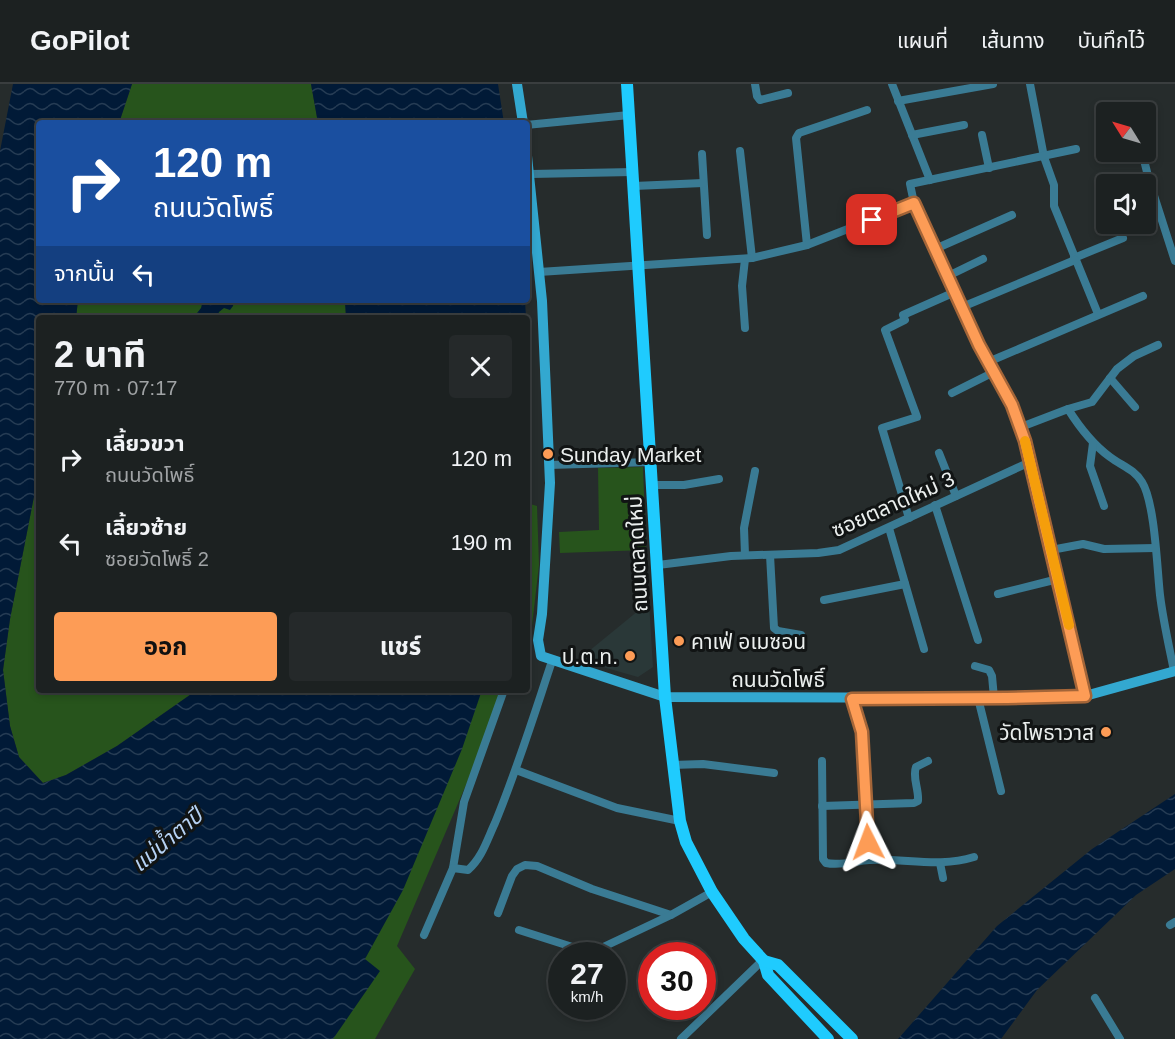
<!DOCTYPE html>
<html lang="th">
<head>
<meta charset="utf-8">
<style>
	:root { --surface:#1c2121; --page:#25292a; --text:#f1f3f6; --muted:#a0a3a5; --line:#3a3e3f; --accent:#fd9c56 }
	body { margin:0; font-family:Arial,"Noto Sans Thai",sans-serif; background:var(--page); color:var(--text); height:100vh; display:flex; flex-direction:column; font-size:22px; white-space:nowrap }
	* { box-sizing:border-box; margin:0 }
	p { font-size:20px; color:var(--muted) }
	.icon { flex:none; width:33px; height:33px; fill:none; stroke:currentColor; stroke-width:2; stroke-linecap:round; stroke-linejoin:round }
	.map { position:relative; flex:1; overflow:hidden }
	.side { position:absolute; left:36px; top:231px; width:494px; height:378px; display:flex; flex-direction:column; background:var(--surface); border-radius:6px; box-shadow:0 3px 9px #0003,0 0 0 2px var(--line) }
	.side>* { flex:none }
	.guide { position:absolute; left:36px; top:36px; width:494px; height:183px; border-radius:6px; box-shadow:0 3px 9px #0003,0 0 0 2px var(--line); background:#1a4fa0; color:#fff; overflow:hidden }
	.needle { width:39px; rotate:307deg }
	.tools { position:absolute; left:1096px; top:18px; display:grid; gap:12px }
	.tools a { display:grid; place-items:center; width:60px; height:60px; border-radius:6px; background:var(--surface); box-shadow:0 3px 9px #0003,0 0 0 2px var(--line); font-size:30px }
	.speed { position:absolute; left:548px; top:858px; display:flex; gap:12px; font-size:30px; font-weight:700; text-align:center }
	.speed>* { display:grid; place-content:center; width:78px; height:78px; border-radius:50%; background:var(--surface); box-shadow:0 3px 9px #0003,0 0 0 2px var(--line); line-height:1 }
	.speed small { font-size:15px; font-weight:400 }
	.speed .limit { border:9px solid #d22; background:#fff; color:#111 }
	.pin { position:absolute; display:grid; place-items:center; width:51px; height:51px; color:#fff; margin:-26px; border-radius:12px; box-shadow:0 3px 9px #0006 }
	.me { position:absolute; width:66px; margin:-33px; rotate:357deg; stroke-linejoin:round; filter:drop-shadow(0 0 4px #0008) }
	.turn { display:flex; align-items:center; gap:21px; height:126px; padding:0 18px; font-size:27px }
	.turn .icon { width:78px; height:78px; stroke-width:2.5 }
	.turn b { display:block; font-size:42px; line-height:51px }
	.then { display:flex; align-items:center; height:57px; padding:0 18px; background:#0003; gap:12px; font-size:22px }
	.round { display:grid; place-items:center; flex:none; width:63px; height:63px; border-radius:6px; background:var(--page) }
	.overview { display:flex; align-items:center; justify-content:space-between; height:102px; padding:0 18px }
	h1 { font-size:36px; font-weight:700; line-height:45px }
	.primary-button { display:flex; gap:12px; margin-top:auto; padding:12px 18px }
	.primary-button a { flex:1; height:69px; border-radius:6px; background:var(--accent); color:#111; font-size:24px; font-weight:700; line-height:69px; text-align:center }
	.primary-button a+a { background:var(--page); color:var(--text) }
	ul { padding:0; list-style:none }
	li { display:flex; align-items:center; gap:18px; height:84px; padding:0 18px }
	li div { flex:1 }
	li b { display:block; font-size:22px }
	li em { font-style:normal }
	header { display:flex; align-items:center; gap:36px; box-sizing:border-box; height:84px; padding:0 30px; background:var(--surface); border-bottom:2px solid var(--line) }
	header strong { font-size:28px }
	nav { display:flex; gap:33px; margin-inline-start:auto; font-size:21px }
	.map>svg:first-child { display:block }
</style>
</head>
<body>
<header>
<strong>GoPilot</strong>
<nav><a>แผนที่</a><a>เส้นทาง</a><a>บันทึกไว้</a></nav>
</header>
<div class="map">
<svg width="1175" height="955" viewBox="0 0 1175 955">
	<defs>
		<pattern id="water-waves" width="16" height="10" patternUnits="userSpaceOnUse" patternTransform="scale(1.5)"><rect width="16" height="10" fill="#011a37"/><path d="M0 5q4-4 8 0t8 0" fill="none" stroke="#263c54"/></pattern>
	</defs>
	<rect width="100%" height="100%" fill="#262c2c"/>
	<!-- built -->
	<path fill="#2a3838" d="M 649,518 L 653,583 L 638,593 L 578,576 Z"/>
	<!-- green -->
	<g fill="#27541c">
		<path d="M 132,0 L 311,0 L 318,39 L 119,39 Z"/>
		<path d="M 78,216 L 345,216 L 346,234 L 76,234 Z"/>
		<path d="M 643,383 L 646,466 L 560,469 L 559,448 L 599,446 L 598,384 Z"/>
		<path d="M 39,387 L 39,606 L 197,606 L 117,662 L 66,691 L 43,699 L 19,673 L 10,642 L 3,586 L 10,535 Z"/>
		<path d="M 527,419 L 537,422 L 539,481 L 528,576 Z"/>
		<path d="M 473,606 L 501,606 L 468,696 L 397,862 L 415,885 L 375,955 L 332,955 L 357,877 Z"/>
	</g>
	<!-- water -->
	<g fill="url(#water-waves)">
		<path d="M 13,0 L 132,0 L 119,39 L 39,39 L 39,216 L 78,216 L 76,234 L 39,234 L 39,387 L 10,535 L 3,586 L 10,642 L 19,673 L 43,699 L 66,691 L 117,662 L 197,606 L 482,606 L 462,665 L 403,806 L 365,875 L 380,887 L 333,955 L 0,955 L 0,67 Z"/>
		<path d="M 311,0 L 498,0 L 504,39 L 318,39 Z"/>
		<path d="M 203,216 L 234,216 L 233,222 L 230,226 L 224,224 L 219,228 L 217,234 L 193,234 L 201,224 Z"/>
		<path d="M 345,216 L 525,216 L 526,234 L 346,234 Z"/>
		<path d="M 527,235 L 531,283 L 531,422 L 527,445 Z"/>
		<path d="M 1175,710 L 1175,785 L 1136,811 L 1037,906 L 1001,955 L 898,955 L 997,842 L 1092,765 Z"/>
	</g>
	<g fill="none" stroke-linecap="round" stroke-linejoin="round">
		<!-- street -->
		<g stroke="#3a7b94" stroke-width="8">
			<path d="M 755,0 L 757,12 L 760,16 L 788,9"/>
			<path d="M 892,0 L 930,96"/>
			<path d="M 1030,0 L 1044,73 L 1054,101 L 1054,122 L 1098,230"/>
			<path d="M 898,17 L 993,0"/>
			<path d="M 526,41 L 629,31"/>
			<path d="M 1146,41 L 1148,31"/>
			<path d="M 912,51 L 964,41"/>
			<path d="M 982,51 L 989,84"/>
			<path d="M 1076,65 L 910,100 L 914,119 L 979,261 L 1012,321 L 1021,343 L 1085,612"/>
			<path d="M 740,67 L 752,174"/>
			<path d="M 1142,68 L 1149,96 L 1175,177"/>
			<path d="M 702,70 L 707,151"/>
			<path d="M 531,90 L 633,88"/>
			<path d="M 634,102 L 703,99"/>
			<path d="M 807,161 L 796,54 L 799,49 L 867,26"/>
			<path d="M 935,165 L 1012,131"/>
			<path d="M 1074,174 L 1123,154"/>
			<path d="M 745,175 L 742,202 L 745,244"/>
			<path d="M 539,188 L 752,174 L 807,161 L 914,119"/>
			<path d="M 948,192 L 983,175"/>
			<path d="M 962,223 L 1075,176"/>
			<path d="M 988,278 L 1143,212"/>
			<path d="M 1110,294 L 1135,323"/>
			<path d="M 952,309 L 994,288"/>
			<path d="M 1068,325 L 1092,318 L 1117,285 L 1134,272 L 1158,261"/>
			<path d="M 1021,343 L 1068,325 C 1080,344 1092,360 1110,373 C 1122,382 1134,385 1142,398 C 1155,419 1157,484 1160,511 C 1163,536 1169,562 1174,587"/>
			<path d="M 1093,359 L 1090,382 L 1104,422"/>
			<path d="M 939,369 L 956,412"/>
			<path d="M 549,381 L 652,378"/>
			<path d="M 653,401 L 684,401 L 719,395"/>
			<path d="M 935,421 L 978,556"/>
			<path d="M 909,434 L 882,344 L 917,333 L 885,246 L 905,236 L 903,231 L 955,208"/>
			<path d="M 889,444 L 924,565"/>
			<path d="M 1051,466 L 1083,460 L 1104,465 L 1155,464"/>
			<path d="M 745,471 L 744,444 L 755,387"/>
			<path d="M 770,471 L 774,544 L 778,547 L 801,551"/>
			<path d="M 658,481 L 731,472 L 818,469 L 839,466 L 1030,378"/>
			<path d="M 998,510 L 1058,495"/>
			<path d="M 824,516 L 905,500"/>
			<path d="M 975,582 L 989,586 L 992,592 L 994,614"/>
			<path d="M 978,614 L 1001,707"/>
			<path d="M 852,615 L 862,648 L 869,776"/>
			<path d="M 822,677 L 823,775 L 826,779 C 841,782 855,777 869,776 C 905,774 939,784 974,773"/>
			<path d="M 672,681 L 703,680 L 774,689"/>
			<path d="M 516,686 L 617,724 L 680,737"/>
			<path d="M 822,722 L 914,719 L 918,717 C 919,705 912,693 916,683 L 928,677"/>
			<path d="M 940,779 L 943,794"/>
			<path d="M 453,784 L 464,718 L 504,606"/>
			<path d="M 498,829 L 512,792 L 517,785 L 525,781 L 537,782 L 592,805 L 671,831"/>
			<path d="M 1170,841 L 1175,838"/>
			<path d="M 519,846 L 585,867 L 599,865 L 671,831 L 712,808"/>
			<path d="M 424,851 L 453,784 L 468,786 C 482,774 487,756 495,739 C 517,686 534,631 552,577"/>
			<path d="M 1095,914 L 1120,955"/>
			<path d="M 681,955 L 763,876"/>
		</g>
		<!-- secondary -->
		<g stroke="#33a8d0" stroke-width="10">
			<path d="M 517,0 L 523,39"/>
			<path d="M 526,62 L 542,217 L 550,399 L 542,530 L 538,556 L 541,572 L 665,613 L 1007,614 L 1085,612 L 1175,587"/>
		</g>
		<!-- primary -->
		<g stroke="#1fcbfe" stroke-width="12">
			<path d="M 627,0 L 665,613 L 680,737 L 686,758 L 712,808 L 744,855 L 764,877 L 768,891 L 828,955"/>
			<path d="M 764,877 L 778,881 L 852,955"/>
		</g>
	</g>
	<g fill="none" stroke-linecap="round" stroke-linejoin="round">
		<defs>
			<path id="route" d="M 868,758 L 862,648 L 852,615 L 1007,614 L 1085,612 L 1025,357 L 1012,321 L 979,261 L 914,119 L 872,136"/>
		</defs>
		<!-- route casing -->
		<use href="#route" stroke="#a46538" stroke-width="15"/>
		<!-- route -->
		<use href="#route" stroke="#fd9c56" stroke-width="10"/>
		<!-- slow -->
		<path stroke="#f59e0b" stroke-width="10" d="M 1025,357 L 1069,541"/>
	</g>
	<!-- markers -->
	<g fill="#fd9c56" stroke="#111414" stroke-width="2">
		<circle cx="548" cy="370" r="6"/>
		<circle cx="679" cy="557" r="6"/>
		<circle cx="630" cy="572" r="6"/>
		<circle cx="1106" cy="648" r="6"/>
	</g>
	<g text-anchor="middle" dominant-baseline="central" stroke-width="6" stroke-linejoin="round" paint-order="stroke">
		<!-- poi labels -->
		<g font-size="21" fill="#ebefee" stroke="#111414" text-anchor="start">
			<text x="560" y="370">Sunday Market</text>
			<text x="691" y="557">คาเฟ่ อเมซอน</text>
			<text x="618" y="572" text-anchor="end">ป.ต.ท.</text>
			<text x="1094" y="648" text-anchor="end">วัดโพธาวาส</text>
		</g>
		<!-- street labels -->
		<g font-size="21" fill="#ebefee" stroke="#111414">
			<text transform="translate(893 420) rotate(-24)">ซอยตลาดใหม่ 3</text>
			<text transform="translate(637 470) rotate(-93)">ถนนตลาดใหม่</text>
			<text x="778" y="595">ถนนวัดโพธิ์</text>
		</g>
		<!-- water labels -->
		<g font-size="22" font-style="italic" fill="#b6d2f4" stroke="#111414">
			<text transform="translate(167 756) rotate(-40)">แม่น้ำตาปี</text>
		</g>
	</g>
</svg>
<div class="tools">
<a><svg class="needle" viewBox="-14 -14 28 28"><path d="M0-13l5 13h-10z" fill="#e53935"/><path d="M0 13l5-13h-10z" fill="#a0a3a5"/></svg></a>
<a><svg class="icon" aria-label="sound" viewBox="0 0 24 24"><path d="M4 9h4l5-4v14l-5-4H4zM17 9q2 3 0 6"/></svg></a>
</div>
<div class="speed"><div>27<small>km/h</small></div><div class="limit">30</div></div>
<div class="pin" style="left:872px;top:136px;background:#d93025"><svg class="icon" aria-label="arrive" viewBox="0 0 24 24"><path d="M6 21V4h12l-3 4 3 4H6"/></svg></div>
<svg class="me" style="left:868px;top:758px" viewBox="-20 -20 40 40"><path d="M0-17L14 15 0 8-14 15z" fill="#fd9c56" stroke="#fff" stroke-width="4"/></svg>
<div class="guide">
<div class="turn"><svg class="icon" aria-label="right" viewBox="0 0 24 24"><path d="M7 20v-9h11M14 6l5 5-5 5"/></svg><div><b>120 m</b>ถนนวัดโพธิ์</div></div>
<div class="then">จากนั้น<svg class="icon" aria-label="left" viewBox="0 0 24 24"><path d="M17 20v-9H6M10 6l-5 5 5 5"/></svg></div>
</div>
<section class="side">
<div class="overview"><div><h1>2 นาที</h1><p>770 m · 07:17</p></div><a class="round"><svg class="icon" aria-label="close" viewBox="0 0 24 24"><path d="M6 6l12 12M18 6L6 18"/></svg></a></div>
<ul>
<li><svg class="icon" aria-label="right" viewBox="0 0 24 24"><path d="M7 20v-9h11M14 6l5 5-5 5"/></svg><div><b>เลี้ยวขวา</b><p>ถนนวัดโพธิ์</p></div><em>120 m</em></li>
<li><svg class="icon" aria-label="left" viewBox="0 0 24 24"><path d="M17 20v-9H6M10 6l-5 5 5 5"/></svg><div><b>เลี้ยวซ้าย</b><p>ซอยวัดโพธิ์ 2</p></div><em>190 m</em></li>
</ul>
<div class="primary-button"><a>ออก</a><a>แชร์</a></div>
</section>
</div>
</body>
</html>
